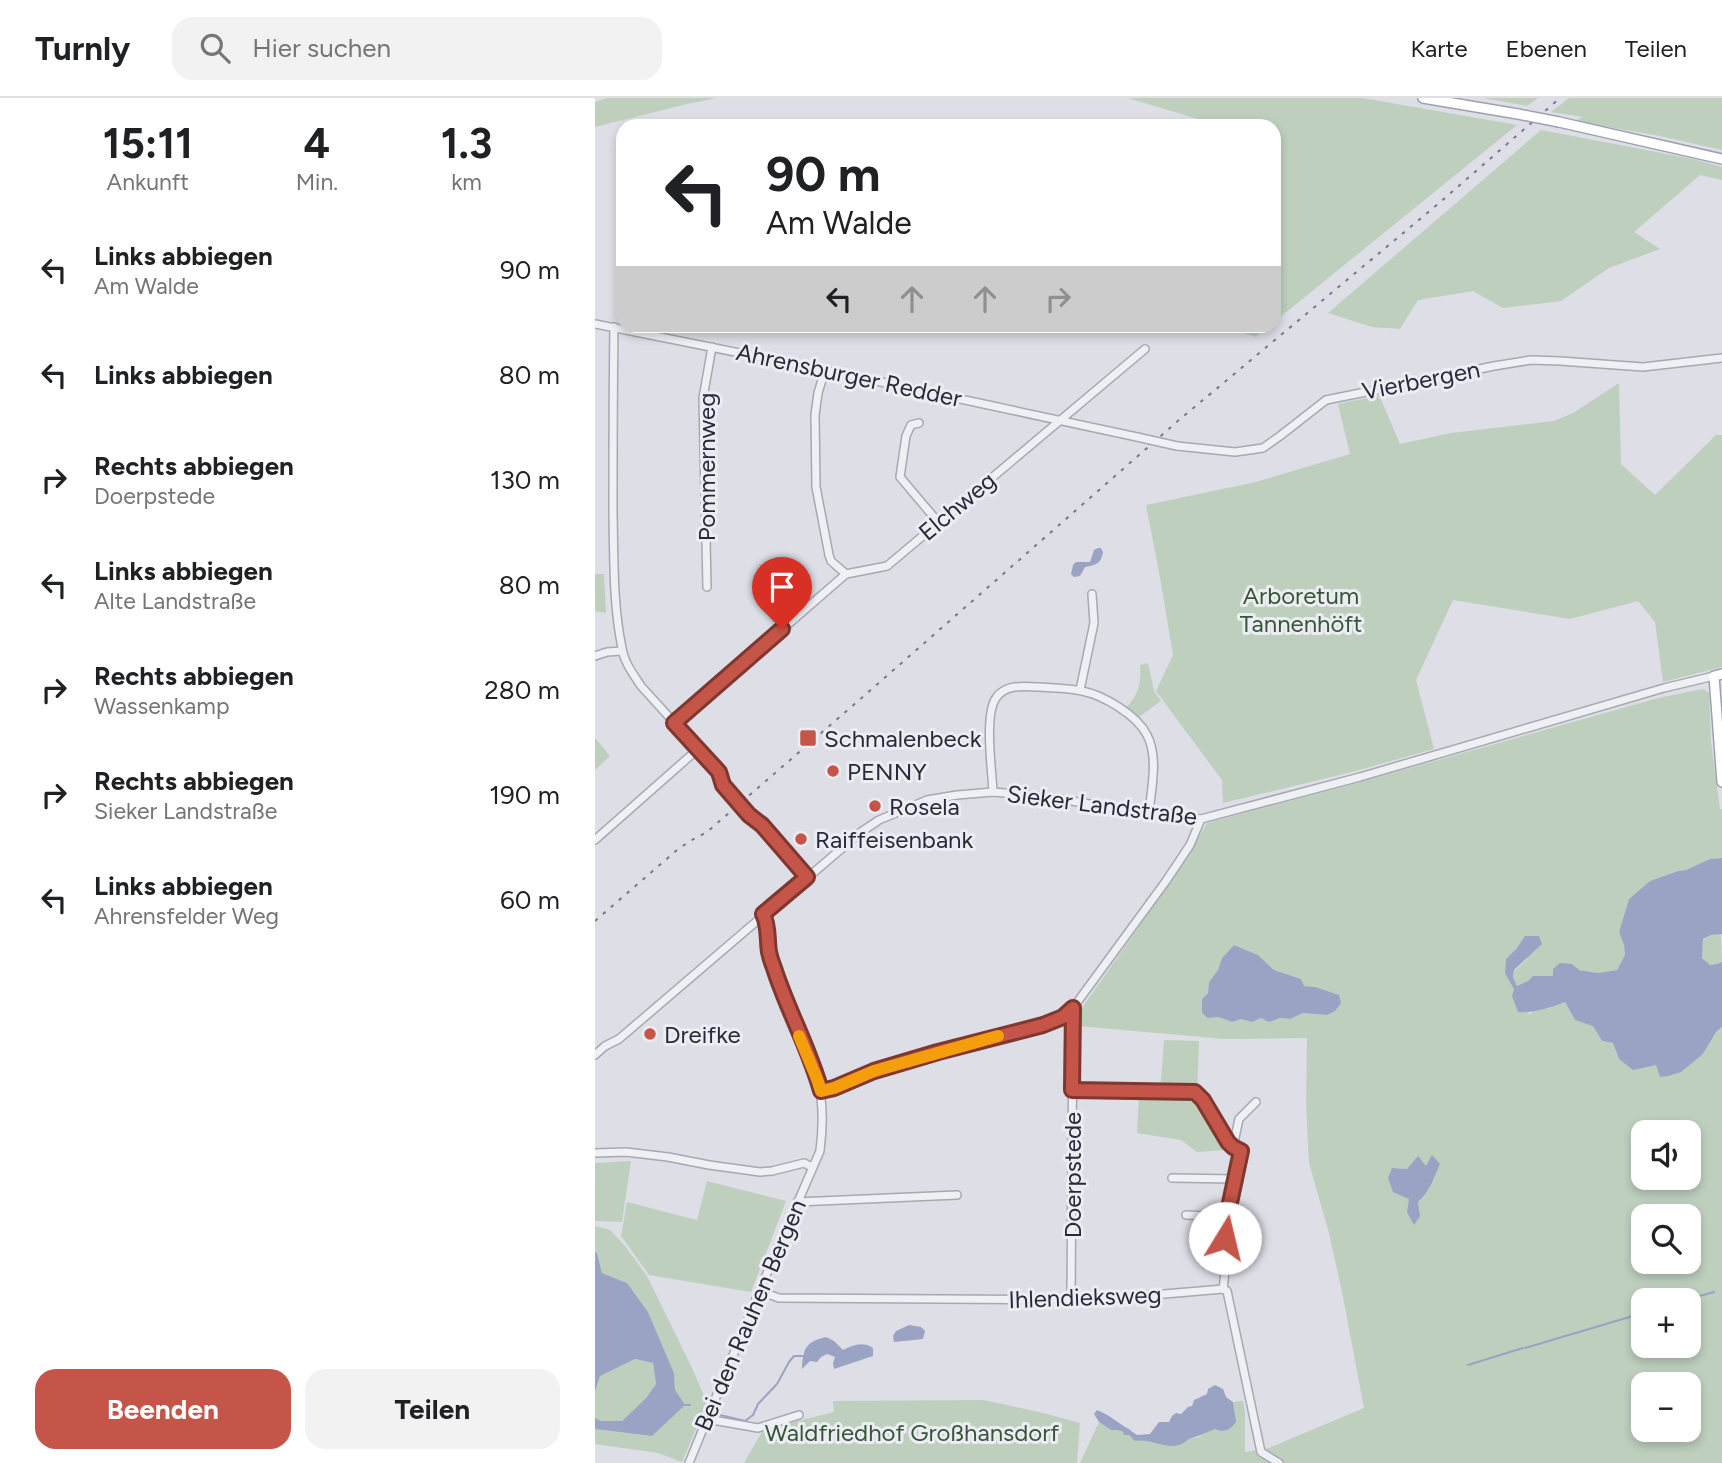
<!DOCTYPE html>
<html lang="de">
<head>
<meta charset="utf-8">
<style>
	:root { --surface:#fff; --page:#f2f2f2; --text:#202124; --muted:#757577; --line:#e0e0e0; --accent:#c45548 }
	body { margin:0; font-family:Figtree,sans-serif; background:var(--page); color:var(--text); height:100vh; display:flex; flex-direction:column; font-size:26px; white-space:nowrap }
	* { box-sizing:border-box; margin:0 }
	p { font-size:23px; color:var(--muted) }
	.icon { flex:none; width:38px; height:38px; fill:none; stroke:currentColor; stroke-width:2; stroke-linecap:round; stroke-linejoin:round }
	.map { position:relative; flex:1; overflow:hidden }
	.drawer { display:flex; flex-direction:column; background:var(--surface); width:595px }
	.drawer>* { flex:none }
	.hud { position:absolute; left:21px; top:21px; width:665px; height:214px; border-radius:21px; box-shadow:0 4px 10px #0003; background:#fff; color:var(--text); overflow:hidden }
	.fabs { position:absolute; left:1036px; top:1022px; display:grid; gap:14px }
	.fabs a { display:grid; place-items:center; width:70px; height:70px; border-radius:14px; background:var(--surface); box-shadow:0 4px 10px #0003; font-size:35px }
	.pin { position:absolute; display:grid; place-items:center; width:60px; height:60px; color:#fff; margin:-72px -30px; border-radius:50% 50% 50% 0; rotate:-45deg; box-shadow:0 0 7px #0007 }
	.pin .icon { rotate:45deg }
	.me { position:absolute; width:77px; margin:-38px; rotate:9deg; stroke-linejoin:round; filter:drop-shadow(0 0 5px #0008) }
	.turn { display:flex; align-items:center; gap:24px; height:147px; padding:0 35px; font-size:32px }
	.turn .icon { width:91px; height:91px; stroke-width:2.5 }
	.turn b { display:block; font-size:49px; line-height:60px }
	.lanes { display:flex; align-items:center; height:66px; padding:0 35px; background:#0003; justify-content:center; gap:35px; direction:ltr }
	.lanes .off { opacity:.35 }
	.eta { display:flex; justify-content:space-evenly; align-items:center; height:119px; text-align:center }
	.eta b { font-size:42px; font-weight:700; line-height:49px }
	.cta { display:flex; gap:14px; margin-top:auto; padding:14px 35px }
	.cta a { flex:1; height:80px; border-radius:21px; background:var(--accent); color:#fff; font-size:28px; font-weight:700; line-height:80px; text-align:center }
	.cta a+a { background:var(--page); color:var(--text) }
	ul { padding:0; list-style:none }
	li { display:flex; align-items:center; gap:21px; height:105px; padding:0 35px }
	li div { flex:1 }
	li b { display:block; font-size:26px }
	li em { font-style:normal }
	header { display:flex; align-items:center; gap:42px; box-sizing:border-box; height:98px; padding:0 35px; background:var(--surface); border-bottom:2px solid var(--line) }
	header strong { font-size:33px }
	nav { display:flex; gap:38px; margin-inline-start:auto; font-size:24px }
	.search { width:490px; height:63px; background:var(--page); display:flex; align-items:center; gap:18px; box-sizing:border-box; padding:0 24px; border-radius:21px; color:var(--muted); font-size:26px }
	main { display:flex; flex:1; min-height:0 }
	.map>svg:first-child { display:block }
</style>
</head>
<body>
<header>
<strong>Turnly</strong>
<div class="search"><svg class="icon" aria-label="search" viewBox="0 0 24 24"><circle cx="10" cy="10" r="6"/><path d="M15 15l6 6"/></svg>Hier suchen</div>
<nav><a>Karte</a><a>Ebenen</a><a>Teilen</a></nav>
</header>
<main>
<section class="drawer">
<div class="eta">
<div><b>15:11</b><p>Ankunft</p></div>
<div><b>4</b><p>Min.</p></div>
<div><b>1.3</b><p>km</p></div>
</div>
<ul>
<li><svg class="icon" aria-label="left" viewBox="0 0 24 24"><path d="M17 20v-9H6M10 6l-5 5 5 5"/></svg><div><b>Links abbiegen</b><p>Am Walde</p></div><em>90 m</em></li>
<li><svg class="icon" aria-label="left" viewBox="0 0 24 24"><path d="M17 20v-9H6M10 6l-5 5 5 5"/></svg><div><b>Links abbiegen</b></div><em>80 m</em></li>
<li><svg class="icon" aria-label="right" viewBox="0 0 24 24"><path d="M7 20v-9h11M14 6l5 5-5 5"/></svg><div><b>Rechts abbiegen</b><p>Doerpstede</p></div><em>130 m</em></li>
<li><svg class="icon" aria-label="left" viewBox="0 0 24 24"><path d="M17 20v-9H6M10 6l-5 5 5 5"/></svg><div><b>Links abbiegen</b><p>Alte Landstraße</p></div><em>80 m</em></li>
<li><svg class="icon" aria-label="right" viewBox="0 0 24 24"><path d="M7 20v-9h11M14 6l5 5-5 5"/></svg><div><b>Rechts abbiegen</b><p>Wassenkamp</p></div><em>280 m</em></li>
<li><svg class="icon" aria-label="right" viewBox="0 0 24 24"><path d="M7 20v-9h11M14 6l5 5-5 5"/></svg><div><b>Rechts abbiegen</b><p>Sieker Landstraße</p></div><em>190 m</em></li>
<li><svg class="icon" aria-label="left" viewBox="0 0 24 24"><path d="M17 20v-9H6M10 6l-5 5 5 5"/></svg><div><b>Links abbiegen</b><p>Ahrensfelder Weg</p></div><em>60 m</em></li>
</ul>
<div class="cta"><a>Beenden</a><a>Teilen</a></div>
</section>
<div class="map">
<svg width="1127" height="1365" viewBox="0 0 1127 1365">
	<rect width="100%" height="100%" fill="#dddee6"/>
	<!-- green -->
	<g fill="#becfbe" fill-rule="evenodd">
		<path d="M 13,0 L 122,0 L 92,6 L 0,29 L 0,4 Z"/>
		<path d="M 533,0 L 768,0 L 922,27 L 679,224 L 679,28 L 626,28 Z"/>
		<path d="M 888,0 L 943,0 L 932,8 Z"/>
		<path d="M 974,0 L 1127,0 L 1127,52 L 1065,38 L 980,23 L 988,19 L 956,14 Z"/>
		<path d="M 946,32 L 1098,61 L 1127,69 L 1127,82 L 1105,77 L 1039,134 L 1065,151 L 1014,170 L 966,203 L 908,210 L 878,193 L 823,202 L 805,231 L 777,229 L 733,215 Z"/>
		<path d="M 628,228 L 675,228 L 660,239 Z"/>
		<path d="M 1024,285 L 1026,366 L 1060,397 L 1121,337 L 1127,337 L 1127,569 L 1068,584 L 1060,524 L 1043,503 L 975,521 L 858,502 L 821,582 L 839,651 L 757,674 L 628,705 L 627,682 L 561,593 L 578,557 L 565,479 L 551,407 L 661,384 L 755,356 L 743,306 L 784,297 L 805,346 L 856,335 L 959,323 L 978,315 Z"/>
		<path d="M 0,476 L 9,476 L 11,515 L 0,513 Z"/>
		<path d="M 553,565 L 559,593 L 566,603 L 544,619 L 531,610 C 543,597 547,585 545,567 Z"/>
		<path d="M 1108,591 L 1114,595 L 1116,644 L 1125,711 L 1127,711 L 1127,760 L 1115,761 L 1091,772 L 1083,773 L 1055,783 L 1034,801 L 1024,834 L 1029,847 L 1030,857 L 1022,872 L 1003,875 L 984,872 L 959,878 L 950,878 L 922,888 L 918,879 L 919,873 L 932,861 L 922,850 L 911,861 L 910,874 L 934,916 C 945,910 958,909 970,904 L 980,922 L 998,927 L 1007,943 L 1018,945 L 1024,961 L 1050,968 L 1061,967 L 1086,973 L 1108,956 L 1121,934 L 1127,929 L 1127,1365 L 485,1365 L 504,1324 L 516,1332 L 523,1332 L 555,1344 L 583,1347 L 593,1341 L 604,1339 L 640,1315 L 638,1304 L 648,1303 L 650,1314 L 650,1354 L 674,1350 L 769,1310 L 747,1194 L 734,1135 L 714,1065 L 711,1008 L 712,940 L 630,941 L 483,928 L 484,914 L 588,766 L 612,725 L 755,687 L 1063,600 ZM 639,847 L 663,857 L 679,872 L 706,881 L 708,888 L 720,889 L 732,917 L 708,915 L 695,921 L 685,920 L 674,924 L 666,920 L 657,924 L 646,921 L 637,924 L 623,919 L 613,920 L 607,901 L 613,895 L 614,884 L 623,872 L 627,860 ZM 1048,1034 L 1094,1034 L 1094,1080 L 1048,1080 ZM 845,1066 C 839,1080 835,1093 823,1104 L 825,1118 L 798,1070 L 812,1071 ZM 1048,1118 L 1094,1118 L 1094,1164 L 1048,1164 ZM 1048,1202 L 1094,1202 L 1094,1248 L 1048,1248 ZM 1048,1286 L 1094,1286 L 1094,1332 L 1048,1332 Z"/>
		<path d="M 0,640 L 15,658 L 0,672 Z"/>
		<path d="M 1126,836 L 1127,864 L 1122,866 L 1115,867 L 1107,860 L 1108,842 L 1116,837 Z"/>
		<path d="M 569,942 L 604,943 L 602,1002 L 633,1052 L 602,1054 L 586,1042 L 542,1035 L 544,996 L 565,996 Z"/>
		<path d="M 36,1063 L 27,1124 L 0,1123 L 0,1065 Z"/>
		<path d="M 112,1083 L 191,1103 L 156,1194 L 54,1177 L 26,1138 L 32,1104 L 102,1122 Z"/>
		<path d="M 0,1128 L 15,1132 L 30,1148 L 52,1178 L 97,1270 L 112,1305 L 87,1364 L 63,1355 L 0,1346 L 0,1331 L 57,1338 L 80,1292 L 79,1275 L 53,1214 L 32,1185 L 7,1175 L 2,1156 L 0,1154 Z"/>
		<path d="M 40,1261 L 58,1265 L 61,1286 L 51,1300 L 27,1323 L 6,1323 L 0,1320 L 0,1294 L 5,1278 Z"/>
		<path d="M 389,1302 L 448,1315 L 485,1325 L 482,1365 L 149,1365 L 168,1332 L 239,1314 L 238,1303 Z"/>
	</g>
	<!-- water -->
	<g fill="#9aa3c4">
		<path d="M 503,450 L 506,450 L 508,454 C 506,466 501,467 490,469 L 485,478 L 479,479 L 476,476 L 478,467 L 481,464 L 495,464 L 499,452 Z"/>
		<path d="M 1127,760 L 1127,836 L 1116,837 L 1108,841 L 1107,860 L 1115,867 L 1122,866 L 1127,864 L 1127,929 L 1121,934 L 1108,956 L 1086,974 L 1073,978 L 1065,979 L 1061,967 L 1038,972 L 1024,961 L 1018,945 L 1007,943 L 998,928 L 980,922 L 970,904 C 957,909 936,916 923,914 L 917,898 L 919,891 L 910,875 L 911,861 L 922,850 L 930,838 L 944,838 L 947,846 L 919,872 L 918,879 L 922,888 L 933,883 L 938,878 L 958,878 L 958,871 L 965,865 L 977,866 L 984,872 L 1003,875 L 1022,872 L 1030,857 L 1029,847 L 1024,834 L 1034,801 L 1055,783 L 1083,773 L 1091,772 L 1115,761 Z"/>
		<path d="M 639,847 L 663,857 L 679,872 L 706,881 L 709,888 L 720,889 L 744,897 L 746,905 L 740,913 L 732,917 L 708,915 L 695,921 L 685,920 L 674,924 L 666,920 L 657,924 L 646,921 L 637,924 L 623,919 L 613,920 L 607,915 L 607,901 L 613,895 L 614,884 L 623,872 L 627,860 Z"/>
		<path d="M 837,1057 L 845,1066 C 839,1080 835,1093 823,1104 L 825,1118 L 819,1127 L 812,1114 L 814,1101 L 798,1094 L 793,1080 L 797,1070 L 812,1071 L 823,1058 L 831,1068 Z"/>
		<path d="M 0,1154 L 2,1155 L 7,1175 L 32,1185 L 53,1214 L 79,1275 L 80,1292 L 90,1307 L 57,1338 L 0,1331 L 0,1320 L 6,1323 L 27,1323 L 51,1300 L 61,1286 L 58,1265 L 40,1261 L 5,1278 L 0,1294 Z"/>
		<path d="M 314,1227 L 326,1229 L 330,1233 L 328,1241 L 299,1244 L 298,1238 L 301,1233 Z"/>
		<path d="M 231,1239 L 239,1243 L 248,1252 C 258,1247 268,1243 278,1250 L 278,1258 L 239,1271 L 238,1265 L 240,1259 L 232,1256 L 226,1259 L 222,1264 L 215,1263 L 207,1271 C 208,1251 210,1244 231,1239 Z"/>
		<path d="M 620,1287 L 628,1291 L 631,1299 L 638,1304 L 641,1324 C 635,1332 629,1335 620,1331 C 611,1335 603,1338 594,1341 C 591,1343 588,1346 584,1347 C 570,1351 554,1340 540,1343 L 534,1337 L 529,1337 L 528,1334 L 523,1332 L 516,1332 L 504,1324 L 499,1316 L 502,1312 C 513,1316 522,1324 532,1330 C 536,1332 539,1336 543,1337 C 547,1337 551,1336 555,1336 L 564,1324 L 574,1324 L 577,1318 L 581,1315 L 586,1316 L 593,1309 L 597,1308 L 599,1302 L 612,1296 L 613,1291 Z"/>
	</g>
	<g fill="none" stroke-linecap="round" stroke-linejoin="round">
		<!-- stream -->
		<g stroke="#9aa3c4" stroke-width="2">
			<path d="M 1090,1202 L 1119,1194"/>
			<path d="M 930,1250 L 1048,1215"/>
			<path d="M 873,1267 L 928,1250"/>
			<path d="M 90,1307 L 95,1307"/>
			<path d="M 125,1317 L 150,1323 L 158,1317 L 163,1306 L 182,1286 L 194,1264 L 199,1258 L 208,1258"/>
		</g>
		<defs>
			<g id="minor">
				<path d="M 0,226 L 230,272 L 542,339"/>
				<path d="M 19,229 C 18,292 18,354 18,417 C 19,461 18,507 27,550 C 29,564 38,576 46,588 L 124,674 L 128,687"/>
				<path d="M 230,272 L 223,295 L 220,317 L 221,389 L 234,457 L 236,463 L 251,476"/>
				<path d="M 324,325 L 316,327 L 311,338 L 305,379 L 343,424"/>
				<path d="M 582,348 L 640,354 L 668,350 L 685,338 L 731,302 L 899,268 L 936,262 L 965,263 L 1048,269 L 1127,260"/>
				<path d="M 251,476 L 292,468 L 550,251"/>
				<path d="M 112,489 L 108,300 L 117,249"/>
				<path d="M 0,558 L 12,554 L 27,553"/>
				<path d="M 485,592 L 499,525 L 497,496"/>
				<path d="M 79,625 L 251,476"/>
				<path d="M 398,694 C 397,672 389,617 401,600 C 411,585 429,589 445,589 C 458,590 474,590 487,593 C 508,597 542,617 552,637 C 564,660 556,690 554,716"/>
				<path d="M 154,717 L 167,727 L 212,779"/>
				<path d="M 0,742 L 103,651"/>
				<path d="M 0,957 L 10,948 L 24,941 L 266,734 L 284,722 L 332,702 L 362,697 L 398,694 L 453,699 L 554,716 L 606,721 L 765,679 L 1069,590 L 1119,578"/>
				<path d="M 477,992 L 600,994 L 608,1002 L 633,1044 L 638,1049 L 645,1053 C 643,1075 636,1097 632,1119 C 628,1143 632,1168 628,1191"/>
				<path d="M 226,993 L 239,990 L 279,973 L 343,954 L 448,927 L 468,919 L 478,910 L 571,783 L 595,747 L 606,721"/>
				<path d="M 638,1049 L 644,1021 L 661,1004"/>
				<path d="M 0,1055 L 31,1054 L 73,1059 L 114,1067 L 165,1074 L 177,1073 L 209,1065 L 217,1069"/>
				<path d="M 577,1080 L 640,1081"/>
				<path d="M 202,1104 L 362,1097"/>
				<path d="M 591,1117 L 632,1119"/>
				<path d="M 166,1189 L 173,1196 L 184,1200 L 499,1202 L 628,1191 L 632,1193 L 666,1354 L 684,1365"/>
				<path d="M 476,1202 L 478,910"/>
				<path d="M 112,1321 L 163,1330 L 204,1317"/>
				<path d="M 94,1365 L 166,1189 L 225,1053 C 228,1029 229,1004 222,980 L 179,872 L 174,855 L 172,826 L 168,816"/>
			</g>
			<g id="major">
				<path d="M 828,0 L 923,16"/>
				<path d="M 964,24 L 1127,61"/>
				<path d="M 1127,576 L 1119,578 L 1127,684"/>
			</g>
		</defs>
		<!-- minor casing -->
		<use href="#minor" stroke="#a6a8b3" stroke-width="10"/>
		<!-- major casing -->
		<use href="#major" stroke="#9da0b0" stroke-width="12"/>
		<!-- minor -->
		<use href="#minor" stroke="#eff0f4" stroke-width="7"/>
		<!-- major -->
		<use href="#major" stroke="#fff" stroke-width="9"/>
		<!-- rail -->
		<path stroke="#777a8e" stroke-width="2" stroke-dasharray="3.5 7" stroke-linecap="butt" d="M 0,823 L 82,752 L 95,743 L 112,734 L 270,597 L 584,322 L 843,106 L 965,0"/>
		<defs>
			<g id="minor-bridge">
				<path d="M 542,339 L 582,348"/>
				<path d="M 128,687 L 154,717"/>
			</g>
			<path id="major-bridge" d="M 923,16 L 964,24"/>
		</defs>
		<!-- minor-bridge casing -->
		<use href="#minor-bridge" stroke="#a6a8b3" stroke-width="10" stroke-linecap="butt"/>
		<!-- major-bridge casing -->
		<use href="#major-bridge" stroke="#9da0b0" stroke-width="12" stroke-linecap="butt"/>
		<!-- minor-bridge -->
		<use href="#minor-bridge" stroke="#eff0f4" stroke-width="7"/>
		<!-- major-bridge -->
		<use href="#major-bridge" stroke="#fff" stroke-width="9"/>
	</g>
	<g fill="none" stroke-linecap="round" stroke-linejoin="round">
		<defs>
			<path id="route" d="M 187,531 L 79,625 L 124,674 L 128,687 L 154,717 L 167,727 L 212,779 L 168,816 C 174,828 172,841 174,854 C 175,859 177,865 179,870 C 192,911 215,952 226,993 L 239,990 L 279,973 L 343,954 L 448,927 L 468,919 L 478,910 L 477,992 L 600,994 L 608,1002 L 633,1044 L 638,1049 L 646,1053 L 632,1119 L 630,1140"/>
		</defs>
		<!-- route casing -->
		<use href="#route" stroke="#7f372f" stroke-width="18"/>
		<!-- route -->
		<use href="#route" stroke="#c45548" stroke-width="12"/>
		<!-- slow -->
		<path stroke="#f59e0b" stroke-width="12" d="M 204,938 L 222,981 L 226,993 L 239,990 L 279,973 L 403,938"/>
	</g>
	<!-- markers -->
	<g fill="#c45548" stroke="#ecedf3" stroke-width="2.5">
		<rect x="204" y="631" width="18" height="18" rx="3.5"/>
		<circle cx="238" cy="673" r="7"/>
		<circle cx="280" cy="708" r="7"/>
		<circle cx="206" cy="741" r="7"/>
		<circle cx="55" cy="936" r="7"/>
	</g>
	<g text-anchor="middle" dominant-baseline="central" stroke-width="6" stroke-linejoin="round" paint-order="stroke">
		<!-- street labels -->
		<g font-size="24" fill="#272a3b" stroke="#ecedf3">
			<text transform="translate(254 277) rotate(12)">Ahrensburger Redder</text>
			<text transform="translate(826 282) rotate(-11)">Vierbergen</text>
			<text transform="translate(111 369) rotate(-90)">Pommernweg</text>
			<text transform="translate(362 408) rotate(-40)">Elchweg</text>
			<text transform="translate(507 707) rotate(7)">Sieker Landstraße</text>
			<text transform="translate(477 1077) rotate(-90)">Doerpstede</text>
			<text transform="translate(490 1199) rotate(-2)">Ihlendieksweg</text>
			<text transform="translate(155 1217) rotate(-67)">Bei den Rauhen Bergen</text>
		</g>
		<!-- park labels -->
		<g font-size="24" fill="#365638" stroke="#ecedf3">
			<text x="706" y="497">Arboretum<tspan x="706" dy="28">Tannenhöft</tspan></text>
			<text x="317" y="1334">Waldfriedhof Großhansdorf</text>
		</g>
		<!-- poi labels -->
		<g font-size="24" fill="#272a3b" stroke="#ecedf3" text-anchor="start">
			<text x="229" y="640">Schmalenbeck</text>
			<text x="252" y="673">PENNY</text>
			<text x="294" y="708">Rosela</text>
			<text x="220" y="741">Raiffeisenbank</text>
			<text x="69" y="936">Dreifke</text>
		</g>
	</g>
</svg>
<div class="fabs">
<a><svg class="icon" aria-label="sound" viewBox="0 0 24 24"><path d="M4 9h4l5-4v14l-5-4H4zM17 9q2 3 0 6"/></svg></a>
<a><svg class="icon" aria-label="search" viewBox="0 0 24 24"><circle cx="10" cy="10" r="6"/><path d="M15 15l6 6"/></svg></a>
<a>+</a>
<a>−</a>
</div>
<div class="pin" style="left:187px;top:531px;background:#d93025"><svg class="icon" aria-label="arrive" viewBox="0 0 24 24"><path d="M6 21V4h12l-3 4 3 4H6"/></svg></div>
<svg class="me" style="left:630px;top:1140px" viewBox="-20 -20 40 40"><circle r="19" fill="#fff"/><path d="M0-13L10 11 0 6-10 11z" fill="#c45548"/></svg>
<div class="hud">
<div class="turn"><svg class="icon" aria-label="left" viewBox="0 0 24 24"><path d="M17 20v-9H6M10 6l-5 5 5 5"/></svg><div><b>90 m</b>Am Walde</div></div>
<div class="lanes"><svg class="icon" aria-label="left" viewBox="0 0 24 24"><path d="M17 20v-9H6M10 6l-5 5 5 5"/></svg><svg class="icon off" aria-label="ahead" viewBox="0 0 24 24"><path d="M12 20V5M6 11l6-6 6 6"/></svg><svg class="icon off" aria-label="ahead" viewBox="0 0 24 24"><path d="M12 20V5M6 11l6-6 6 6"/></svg><svg class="icon off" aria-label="right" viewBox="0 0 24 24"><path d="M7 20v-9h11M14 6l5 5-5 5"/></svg></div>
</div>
</div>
</main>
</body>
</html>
